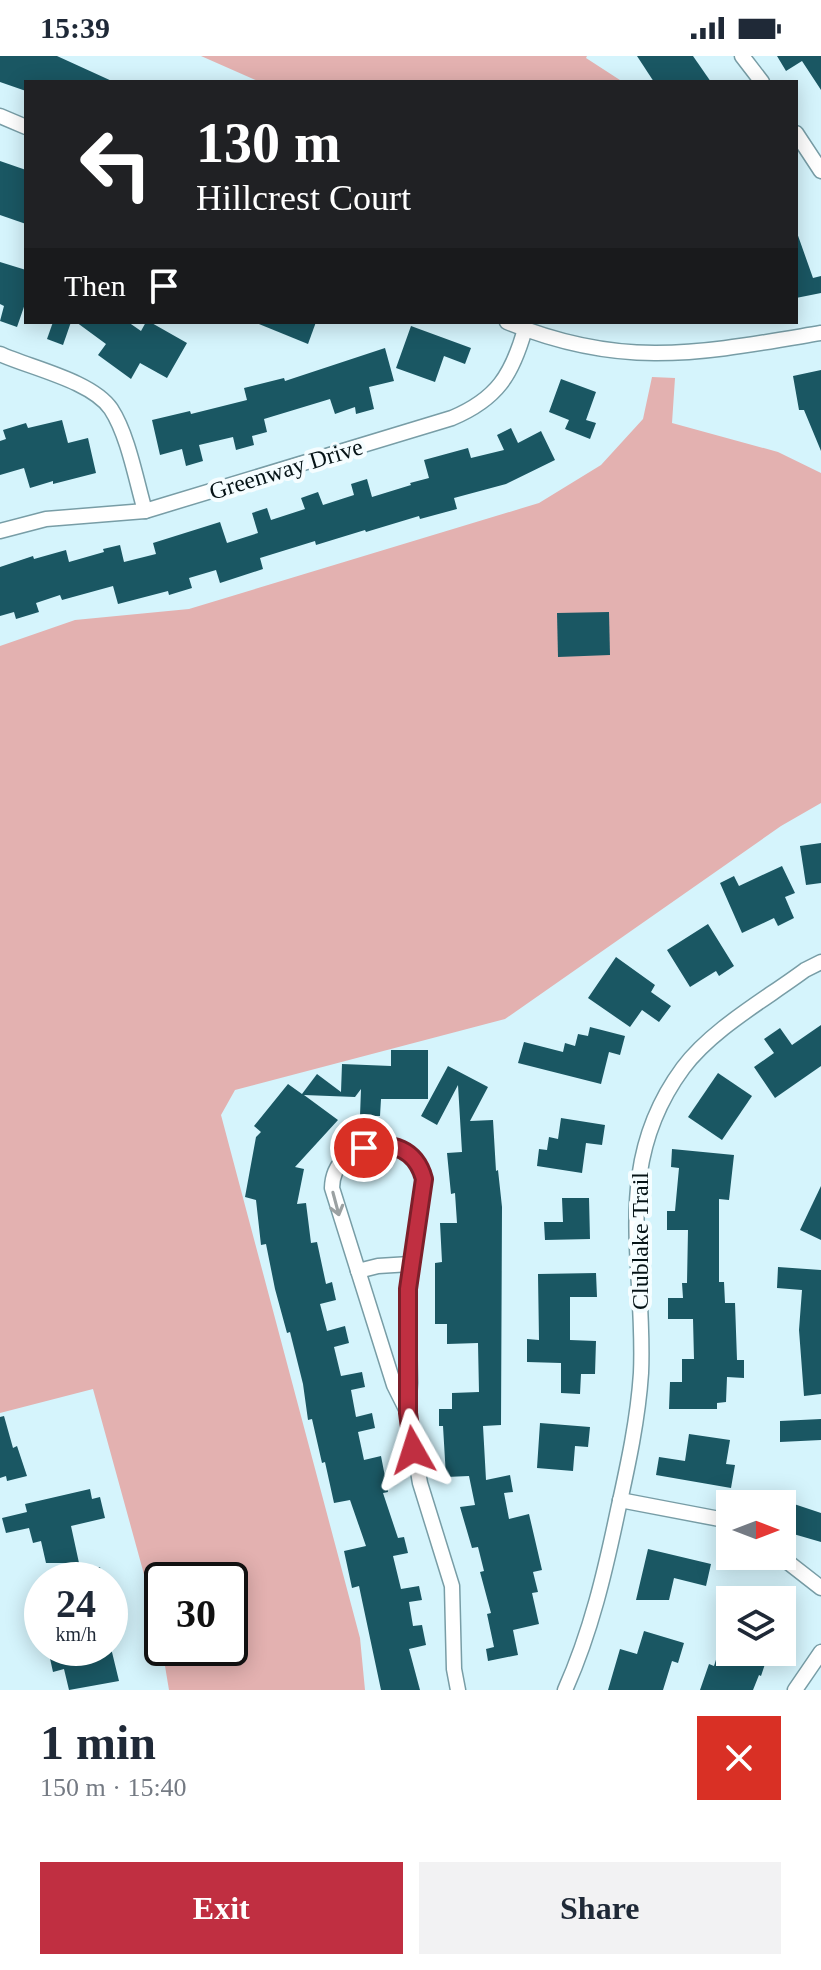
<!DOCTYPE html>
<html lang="en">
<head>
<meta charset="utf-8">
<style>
	:root { --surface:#fff; --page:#f2f2f3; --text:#1f2937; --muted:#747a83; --accent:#c02f41 }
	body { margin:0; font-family:"Times New Roman",serif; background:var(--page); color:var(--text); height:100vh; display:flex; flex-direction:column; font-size:30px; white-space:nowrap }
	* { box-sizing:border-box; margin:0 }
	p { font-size:26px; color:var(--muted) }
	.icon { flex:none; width:44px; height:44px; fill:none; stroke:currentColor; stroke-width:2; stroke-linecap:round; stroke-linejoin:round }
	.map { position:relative; height:1634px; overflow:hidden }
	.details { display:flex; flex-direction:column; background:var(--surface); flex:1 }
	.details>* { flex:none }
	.top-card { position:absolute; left:24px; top:24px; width:774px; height:244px; border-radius:0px; box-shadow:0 4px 20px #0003; background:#202124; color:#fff; overflow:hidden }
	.needle { width:52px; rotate:90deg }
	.tools { position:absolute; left:716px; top:1434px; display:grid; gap:16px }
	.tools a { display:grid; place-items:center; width:80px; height:80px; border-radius:0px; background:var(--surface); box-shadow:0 4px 20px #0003; font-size:40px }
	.speed { position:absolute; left:24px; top:1506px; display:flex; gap:16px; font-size:40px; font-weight:700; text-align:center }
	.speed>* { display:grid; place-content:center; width:104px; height:104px; border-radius:50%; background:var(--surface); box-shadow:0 4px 20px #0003; line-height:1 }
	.speed small { font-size:20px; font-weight:400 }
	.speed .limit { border:4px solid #111; border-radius:12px; background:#fff; color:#111 }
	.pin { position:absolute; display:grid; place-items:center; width:68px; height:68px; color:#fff; margin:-34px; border:4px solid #fff; border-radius:50%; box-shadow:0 2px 8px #0007 }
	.me { position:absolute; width:88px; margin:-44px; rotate:354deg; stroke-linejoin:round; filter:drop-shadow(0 0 6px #0008) }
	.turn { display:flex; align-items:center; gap:28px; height:168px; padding:0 40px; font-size:36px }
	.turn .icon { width:104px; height:104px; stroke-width:2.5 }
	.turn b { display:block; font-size:56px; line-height:68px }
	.then { display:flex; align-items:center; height:76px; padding:0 40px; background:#0003; gap:16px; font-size:30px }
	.round { display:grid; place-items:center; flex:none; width:84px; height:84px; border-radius:0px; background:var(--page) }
	.summary { display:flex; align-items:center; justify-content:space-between; height:136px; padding:0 40px }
	h1 { font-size:48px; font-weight:700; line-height:60px }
	.button { display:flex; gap:16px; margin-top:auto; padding:16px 40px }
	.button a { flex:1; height:92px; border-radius:0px; background:var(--accent); color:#fff; font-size:32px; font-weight:700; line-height:92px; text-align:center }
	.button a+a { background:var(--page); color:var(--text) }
	.status { display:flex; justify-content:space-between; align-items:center; height:56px; padding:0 40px; background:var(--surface); direction:ltr }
	.status svg { height:22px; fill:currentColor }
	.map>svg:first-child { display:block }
</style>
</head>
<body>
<div class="status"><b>15:39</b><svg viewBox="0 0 49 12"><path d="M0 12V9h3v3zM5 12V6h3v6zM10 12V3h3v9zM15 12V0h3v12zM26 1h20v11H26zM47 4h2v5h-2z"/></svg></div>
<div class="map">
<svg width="821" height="1634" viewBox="0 0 821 1634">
	<rect width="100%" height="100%" fill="#d5f4fc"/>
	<!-- green -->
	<g fill="#e3b1b0">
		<path d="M 201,0 L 587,0 L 586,2 L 623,26 L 260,26 Z"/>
		<path d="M 652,321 L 675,322 L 672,367 L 778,396 L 821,417 L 821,747 L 781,770 L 505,963 L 235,1034 L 221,1059 L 360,1582 L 365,1634 L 169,1634 L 162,1592 L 230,1592 L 230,1524 L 162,1524 L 162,1591 L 153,1551 L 93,1333 L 0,1357 L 0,590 L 75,564 L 189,553 L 539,447 L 601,409 L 643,363 Z"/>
	</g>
	<!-- building -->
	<g fill="#1a5763">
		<path d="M 0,0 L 57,0 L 114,26 L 26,26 L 26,35 L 0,26 Z"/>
		<path d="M 637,0 L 693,0 L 711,26 L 654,26 Z"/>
		<path d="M 777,0 L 821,0 L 821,34 L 802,5 L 786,15 Z"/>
		<path d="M 0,105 L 26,114 L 26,168 L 0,159 Z"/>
		<path d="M 796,174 L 813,222 L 821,220 L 821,237 L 796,242 Z"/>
		<path d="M 0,206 L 26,214 L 26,245 L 17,271 L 0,265 L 4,250 L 0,248 Z"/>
		<path d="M 53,266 L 71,266 L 63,289 L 47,283 Z"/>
		<path d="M 76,266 L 128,266 L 141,275 L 146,266 L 150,266 L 187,287 L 167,322 L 140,307 L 131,323 L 98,299 L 106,288 Z"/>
		<path d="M 254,266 L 316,266 L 308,288 Z"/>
		<path d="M 411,270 L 471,292 L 465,308 L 444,300 L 435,326 L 396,312 Z"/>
		<path d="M 385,292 L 394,325 L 369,331 L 374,353 L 356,358 L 355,351 L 335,358 L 330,343 L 264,363 L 267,376 L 252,380 L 254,389 L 236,394 L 233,381 L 199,389 L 203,405 L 186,410 L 182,393 L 160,399 L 152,364 L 190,355 L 191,358 L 247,344 L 244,332 L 284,322 L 285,325 Z"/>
		<path d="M 821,314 L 821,395 L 804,354 L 799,354 L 793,320 Z"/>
		<path d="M 561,323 L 596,336 L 586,364 L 596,367 L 590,383 L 565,373 L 569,364 L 549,356 Z"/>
		<path d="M 62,364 L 68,387 L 88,382 L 96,417 L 53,428 L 53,425 L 30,432 L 24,412 L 0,419 L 0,385 L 6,383 L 3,374 L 26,367 L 28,372 Z"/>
		<path d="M 511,372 L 518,387 L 541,375 L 555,404 L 506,428 L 454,442 L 457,453 L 420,463 L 419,460 L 366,476 L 365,474 L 316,489 L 315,485 L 260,502 L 263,513 L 220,527 L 216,514 L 189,522 L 192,532 L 169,539 L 168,535 L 118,548 L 113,530 L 62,544 L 60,539 L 36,547 L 39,556 L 16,563 L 14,556 L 0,560 L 0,511 L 33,500 L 34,503 L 66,494 L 69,506 L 104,496 L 103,493 L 120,489 L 124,506 L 156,498 L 153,487 L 220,466 L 227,487 L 258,477 L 252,457 L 267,452 L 271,464 L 305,453 L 301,442 L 318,436 L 323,449 L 354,439 L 351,428 L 367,423 L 372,441 L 411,429 L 410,427 L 429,422 L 424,404 L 468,392 L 471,402 L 504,394 L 497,379 Z"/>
		<path d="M 609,556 L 610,599 L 558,601 L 557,557 Z"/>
		<path d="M 821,787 L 821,827 L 806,829 L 800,790 Z"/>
		<path d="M 782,810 L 795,837 L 785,841 L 794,862 L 778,870 L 774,862 L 742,877 L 720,827 L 734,820 L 739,830 Z"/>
		<path d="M 708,868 L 734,910 L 719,920 L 716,915 L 690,931 L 667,894 Z"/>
		<path d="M 616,901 L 655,929 L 651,936 L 671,950 L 659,966 L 642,954 L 630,971 L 588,942 Z"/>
		<path d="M 821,969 L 821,1010 L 775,1042 L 754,1011 L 774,997 L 764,983 L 780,972 L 792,989 Z"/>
		<path d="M 590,971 L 625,980 L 620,999 L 609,996 L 601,1028 L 518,1007 L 524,986 L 563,996 L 565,987 L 575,990 L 578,978 L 588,980 Z"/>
		<path d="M 391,994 L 428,994 L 428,1043 L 381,1043 L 380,1060 L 360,1060 L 361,1033 L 355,1041 L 304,1039 L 338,1064 L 295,1111 L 304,1113 L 297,1148 L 306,1147 L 311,1187 L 317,1186 L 326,1228 L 332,1226 L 336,1244 L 320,1248 L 327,1275 L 345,1270 L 349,1287 L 334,1291 L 341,1320 L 362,1316 L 365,1331 L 351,1334 L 356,1361 L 372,1357 L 375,1372 L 358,1376 L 364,1404 L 381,1400 L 388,1436 L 383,1437 L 398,1482 L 404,1481 L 408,1497 L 393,1500 L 401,1533 L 419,1530 L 422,1544 L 409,1546 L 413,1570 L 422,1569 L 426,1589 L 409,1593 L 420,1634 L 381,1634 L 359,1530 L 352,1532 L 344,1495 L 366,1490 L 350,1444 L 334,1447 L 325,1406 L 322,1407 L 312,1363 L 308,1364 L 303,1328 L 290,1276 L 287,1277 L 275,1233 L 266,1188 L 261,1189 L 256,1144 L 245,1141 L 256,1081 L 261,1076 L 254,1070 L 288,1028 L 302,1038 L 317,1018 L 341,1036 L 342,1008 L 391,1010 Z"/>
		<path d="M 448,1010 L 488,1031 L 470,1065 L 493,1064 L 496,1115 L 498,1114 L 502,1151 L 501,1369 L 483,1370 L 486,1424 L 510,1419 L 513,1436 L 504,1437 L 509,1463 L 529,1458 L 542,1514 L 533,1516 L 538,1536 L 532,1537 L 539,1568 L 513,1574 L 518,1599 L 488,1605 L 486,1593 L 494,1591 L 487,1558 L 491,1557 L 480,1516 L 484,1515 L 478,1491 L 472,1492 L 460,1451 L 475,1449 L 469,1420 L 446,1421 L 443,1370 L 439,1370 L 439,1353 L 452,1353 L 452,1337 L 479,1336 L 478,1287 L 447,1288 L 447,1268 L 435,1268 L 435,1207 L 442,1206 L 440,1167 L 457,1167 L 455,1137 L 451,1138 L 447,1097 L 462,1096 L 458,1029 L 437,1069 L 421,1060 Z"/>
		<path d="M 718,1017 L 752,1040 L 722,1084 L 688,1061 Z"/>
		<path d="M 561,1062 L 605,1069 L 602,1089 L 586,1087 L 582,1117 L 537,1110 L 539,1093 L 547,1094 L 549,1081 L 558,1083 Z"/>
		<path d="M 672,1093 L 734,1099 L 729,1144 L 719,1143 L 719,1226 L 724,1226 L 725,1247 L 735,1247 L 737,1304 L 744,1304 L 744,1322 L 727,1321 L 726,1346 L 717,1347 L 717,1353 L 669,1353 L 670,1326 L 682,1326 L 682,1303 L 694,1303 L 693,1263 L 668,1263 L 668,1242 L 683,1242 L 682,1227 L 687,1227 L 688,1174 L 667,1174 L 667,1155 L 675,1155 L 679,1112 L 671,1111 Z"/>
		<path d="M 821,1130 L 821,1184 L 800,1174 Z"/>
		<path d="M 562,1142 L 589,1142 L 590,1183 L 545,1184 L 544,1166 L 563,1166 Z"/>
		<path d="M 778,1211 L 821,1214 L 821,1338 L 804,1340 L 799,1274 L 802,1234 L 777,1232 Z"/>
		<path d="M 596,1217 L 597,1241 L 570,1241 L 570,1284 L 596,1285 L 595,1318 L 581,1318 L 580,1338 L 561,1337 L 561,1307 L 527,1306 L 527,1283 L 539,1284 L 538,1218 Z"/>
		<path d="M 4,1360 L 13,1392 L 17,1390 L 27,1420 L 7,1425 L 6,1420 L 0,1422 L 0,1361 Z"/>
		<path d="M 821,1363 L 821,1384 L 780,1386 L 780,1365 Z"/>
		<path d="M 540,1367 L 590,1371 L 588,1391 L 575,1390 L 573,1415 L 537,1412 Z"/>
		<path d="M 689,1378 L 730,1384 L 726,1408 L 735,1409 L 731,1432 L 656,1419 L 659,1401 L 685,1405 Z"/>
		<path d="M 90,1433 L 92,1443 L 100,1441 L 105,1462 L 71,1470 L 79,1507 L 46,1507 L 41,1485 L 33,1487 L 29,1472 L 6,1477 L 2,1462 L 27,1456 L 25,1448 Z"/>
		<path d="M 791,1447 L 821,1457 L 821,1486 L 783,1475 Z"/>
		<path d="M 648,1493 L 711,1508 L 706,1530 L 674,1522 L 669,1544 L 636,1544 Z"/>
		<path d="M 100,1511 L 103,1524 L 65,1524 L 65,1519 Z"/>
		<path d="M 727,1569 L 730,1570 L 730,1596 L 769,1596 L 761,1620 L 759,1619 L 753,1634 L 700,1634 L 709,1608 L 714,1610 Z"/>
		<path d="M 644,1575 L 684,1587 L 678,1607 L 672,1605 L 663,1634 L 608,1634 L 620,1593 L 637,1598 Z"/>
		<path d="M 75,1592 L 111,1592 L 119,1625 L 69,1634 L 64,1613 L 53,1616 L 49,1598 Z"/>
	</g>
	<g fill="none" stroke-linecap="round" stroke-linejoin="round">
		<defs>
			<g id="minor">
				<path d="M 742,0 L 762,26"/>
				<path d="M 0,60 L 26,71"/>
				<path d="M 796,77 L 821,115"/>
				<path d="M 507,266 C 624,314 701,297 821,277"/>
				<path d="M 0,298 C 31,312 92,325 111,353 C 128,379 136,424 145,455"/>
				<path d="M 0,475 L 46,463 L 145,455 L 452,362 C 497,343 512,319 525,273"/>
				<path d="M 358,1215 L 378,1210 L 410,1208"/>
				<path d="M 408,1357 L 394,1329 L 332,1132 C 333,1081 412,1071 424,1123 L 408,1233 L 410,1327 L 408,1357 L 420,1427 L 452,1530 L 454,1613 L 458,1634"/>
				<path d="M 620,1444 L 730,1465"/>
				<path d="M 780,1500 L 821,1532"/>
				<path d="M 565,1634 C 591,1576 605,1516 618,1454 C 628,1409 638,1363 641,1317 C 646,1207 610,1111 683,1012 C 712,973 766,943 805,914 L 821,906"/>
				<path d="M 795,1634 L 821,1596"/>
			</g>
		</defs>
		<!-- minor casing -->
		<use href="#minor" stroke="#789da6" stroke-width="17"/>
		<!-- minor -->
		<use href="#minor" stroke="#fff" stroke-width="14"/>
	</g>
	<!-- one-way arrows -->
	<defs><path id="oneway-shaft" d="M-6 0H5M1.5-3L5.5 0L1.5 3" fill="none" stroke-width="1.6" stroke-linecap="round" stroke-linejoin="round" transform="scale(2)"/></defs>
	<use stroke="#9ba1a2" href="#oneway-shaft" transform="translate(336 1148) rotate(75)"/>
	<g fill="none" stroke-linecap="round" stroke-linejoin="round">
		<defs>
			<path id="route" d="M 364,1092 C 392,1085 416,1093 424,1123 L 408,1233 L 408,1357 L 413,1394"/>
		</defs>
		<!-- route casing -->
		<use href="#route" stroke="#7d1f2a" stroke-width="20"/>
		<!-- route -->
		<use href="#route" stroke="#c02f41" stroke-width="14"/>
	</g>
	<g text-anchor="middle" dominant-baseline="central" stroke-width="8" stroke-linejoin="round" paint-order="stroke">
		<!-- street labels -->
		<g font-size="24" fill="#051316" stroke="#f5fdff">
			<text transform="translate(286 413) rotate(-17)">Greenway Drive</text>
			<text transform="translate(640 1185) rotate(-90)">Clublake Trail</text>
		</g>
	</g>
</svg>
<div class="tools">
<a><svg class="needle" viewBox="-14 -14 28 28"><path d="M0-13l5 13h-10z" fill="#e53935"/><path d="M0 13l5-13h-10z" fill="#747a83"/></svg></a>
<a><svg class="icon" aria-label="layers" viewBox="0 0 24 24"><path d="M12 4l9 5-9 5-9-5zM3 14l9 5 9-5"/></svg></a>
</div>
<div class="speed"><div>24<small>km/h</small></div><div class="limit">30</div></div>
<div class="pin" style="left:364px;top:1092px;background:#d93025"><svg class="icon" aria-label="arrive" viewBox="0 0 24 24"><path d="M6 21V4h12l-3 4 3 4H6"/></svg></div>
<svg class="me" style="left:413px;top:1394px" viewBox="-20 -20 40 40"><path d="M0-17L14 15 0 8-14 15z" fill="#c02f41" stroke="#fff" stroke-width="4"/></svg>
<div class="top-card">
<div class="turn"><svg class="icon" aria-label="left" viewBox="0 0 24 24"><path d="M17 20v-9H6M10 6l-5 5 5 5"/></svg><div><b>130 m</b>Hillcrest Court</div></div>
<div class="then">Then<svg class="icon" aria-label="arrive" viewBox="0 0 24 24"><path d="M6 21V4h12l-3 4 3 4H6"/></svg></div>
</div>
</div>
<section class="details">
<div class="summary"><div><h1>1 min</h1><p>150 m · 15:40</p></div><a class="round" style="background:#d93025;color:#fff"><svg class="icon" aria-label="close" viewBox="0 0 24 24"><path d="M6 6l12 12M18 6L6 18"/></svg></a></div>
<div class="button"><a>Exit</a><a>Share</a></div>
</section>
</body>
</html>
